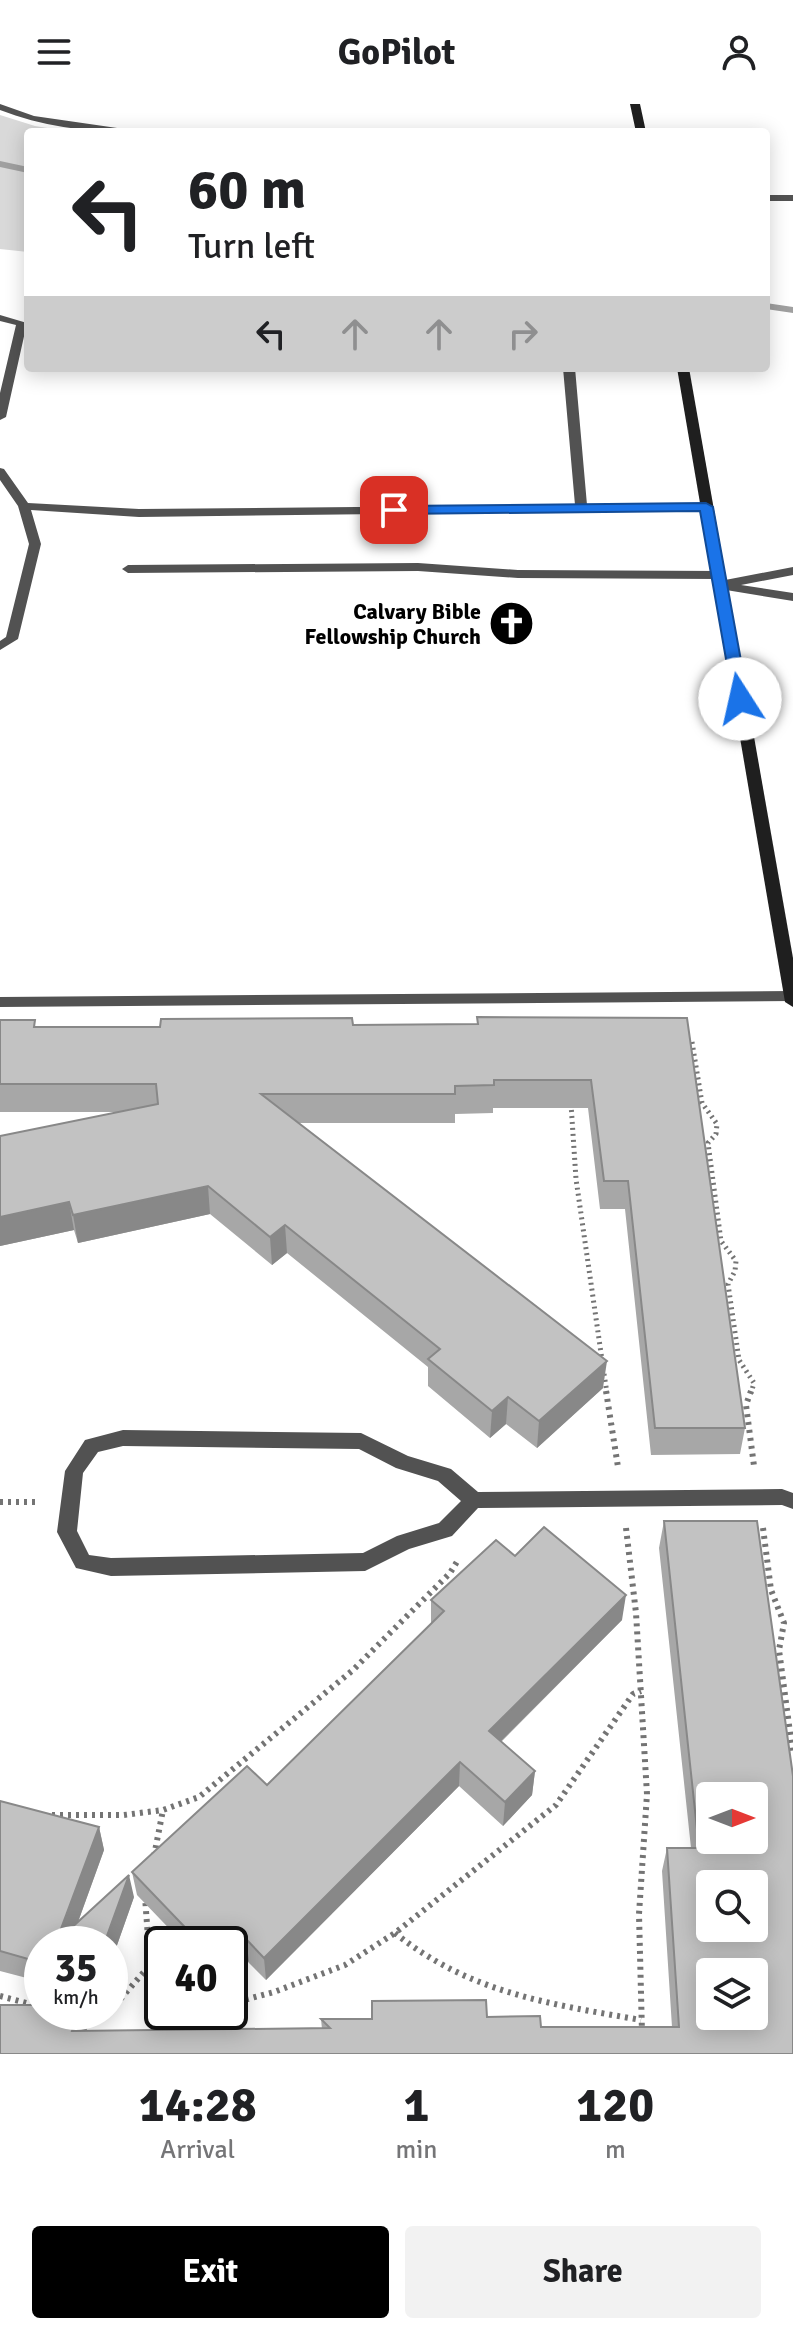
<!DOCTYPE html>
<html lang="en">
<head>
<meta charset="utf-8">
<style>
	:root { --surface:#fff; --page:#f2f2f2; --text:#202124; --muted:#757577; --accent:#000 }
	body { margin:0; font-family:Signika,sans-serif; background:var(--page); color:var(--text); height:100vh; display:flex; flex-direction:column; font-size:30px; white-space:nowrap }
	* { box-sizing:border-box; margin:0 }
	p { font-size:26px; color:var(--muted) }
	.icon { flex:none; width:44px; height:44px; fill:none; stroke:currentColor; stroke-width:2; stroke-linecap:round; stroke-linejoin:round }
	.map { position:relative; height:1950px; overflow:hidden }
	.side { display:flex; flex-direction:column; background:var(--surface); flex:1 }
	.side>* { flex:none }
	.hud { position:absolute; left:24px; top:24px; width:746px; height:244px; border-radius:8px; box-shadow:0 4px 20px #0003; background:#fff; color:var(--text); overflow:hidden }
	.needle { width:52px; rotate:90deg }
	.tools { position:absolute; left:696px; top:1678px; display:grid; gap:16px }
	.tools a { display:grid; place-items:center; width:72px; height:72px; border-radius:8px; background:var(--surface); box-shadow:0 4px 20px #0003; font-size:40px }
	.speed { position:absolute; left:24px; top:1822px; display:flex; gap:16px; font-size:40px; font-weight:700; text-align:center }
	.speed>* { display:grid; place-content:center; width:104px; height:104px; border-radius:50%; background:var(--surface); box-shadow:0 4px 20px #0003; line-height:1 }
	.speed small { font-size:20px; font-weight:400 }
	.speed .limit { border:4px solid #111; border-radius:12px; background:#fff; color:#111 }
	.pin { position:absolute; display:grid; place-items:center; width:68px; height:68px; color:#fff; margin:-34px; border-radius:16px; box-shadow:0 4px 12px #0006 }
	.me { position:absolute; width:88px; margin:-44px; rotate:350deg; stroke-linejoin:round; filter:drop-shadow(0 0 6px #0008) }
	.turn { display:flex; align-items:center; gap:28px; height:168px; padding:0 32px; font-size:36px }
	.turn .icon { width:104px; height:104px; stroke-width:2.5 }
	.turn b { display:block; font-size:56px; line-height:68px }
	.lanes { display:flex; align-items:center; height:76px; padding:0 32px; background:#0003; justify-content:center; gap:40px; direction:ltr }
	.lanes .off { opacity:.35 }
	.eta { display:flex; justify-content:space-evenly; align-items:center; height:136px; text-align:center }
	.eta b { font-size:48px; font-weight:800; line-height:56px }
	.cta { display:flex; gap:16px; margin-top:auto; padding:16px 32px }
	.cta a { flex:1; height:92px; border-radius:8px; background:var(--accent); color:#fff; font-size:32px; font-weight:800; line-height:92px; text-align:center }
	.cta a+a { background:var(--page); color:var(--text) }
	header { display:flex; justify-content:space-between; align-items:center; height:104px; padding:0 32px; background:var(--surface); font-size:36px; font-weight:800 }
	.map>svg:first-child { display:block }
</style>
</head>
<body>
<header><svg class="icon" aria-label="menu" viewBox="0 0 24 24"><path d="M4 6h16M4 12h16M4 18h16"/></svg>GoPilot<svg class="icon" aria-label="person" viewBox="0 0 24 24"><circle cx="12" cy="8" r="4"/><path d="M4 21q1-7 8-7t8 7"/></svg></header>
<div class="map">
<svg width="793" height="1950" viewBox="0 0 793 1950">
	<rect width="100%" height="100%" fill="#fff"/>
	<!-- green -->
	<path fill="#d9d9d9" d="M 0,11 L 35,22 L 72,28 L 28,28 L 28,148 L 0,145 Z"/>
	<g fill="none" stroke-linecap="round" stroke-linejoin="round">
		<!-- stream -->
		<g fill="#a0a0a0" fill-rule="evenodd">
			<path d="M 0,57 L 28,63 L 28,69 L 0,63 Z"/>
			<path d="M 766,199 L 793,203 L 793,209 L 766,205 Z"/>
		</g>
		<!-- path-far1 -->
		<g stroke="#747474" stroke-width="5" stroke-dasharray="2 4" stroke-linecap="butt">
			<path d="M 686,938 L 692,938 L 702,999 L 717,1020 L 716,1030 L 708,1039 L 721,1137 L 736,1157 L 735,1167 L 728,1180 L 739,1256 L 754,1279 L 751,1289"/>
			<path d="M 571,1000 L 576,1075 L 602,1256"/>
			<path d="M 604,1270 L 607,1289"/>
		</g>
		<!-- path -->
		<g stroke="#747474" stroke-width="6" stroke-dasharray="3 5" stroke-linecap="butt">
			<path d="M 606,1287 L 618,1363"/>
			<path d="M 751,1287 L 746,1301 L 754,1362"/>
			<path d="M 0,1398 L 38,1398"/>
			<path d="M 626,1424 L 636,1509 L 647,1690 L 639,1810 L 642,1929"/>
			<path d="M 763,1424 L 771,1486 L 784,1519 L 779,1546 L 793,1651"/>
			<path d="M 52,1711 L 124,1711 L 163,1706 L 199,1693 L 353,1566 L 450,1469 L 458,1456"/>
			<path d="M 154,1752 L 163,1706"/>
			<path d="M 395,1829 C 469,1889 550,1900 641,1916"/>
			<path d="M 150,1861 L 162,1866"/>
			<path d="M 0,1892 L 42,1903"/>
			<path d="M 230,1894 L 244,1896 L 274,1888 L 345,1861 L 395,1829 L 556,1701 L 633,1590 L 641,1587"/>
			<path d="M 110,1907 L 150,1861 L 145,1793"/>
			<path d="M 194,1908 L 196,1929"/>
			<path d="M 79,1914 L 99,1914 L 108,1908"/>
		</g>
		<!-- lane -->
		<g fill="#525252" fill-rule="evenodd">
			<path d="M 0,211 L 27,219 L 6,313 L 0,316 L 0,289 L 16,221 L 0,217 Z"/>
			<path d="M 563,264 L 575,264 L 587,401 L 706,399 L 712,403 L 710,406 L 139,413 L 31,406 L 41,440 L 18,535 L 0,546 L 0,537 L 6,533 L 29,440 L 18,402 L 0,376 L 0,364 L 4,365 L 28,399 L 139,405 L 575,401 Z"/>
			<path d="M 418,459 L 518,466 L 718,467 L 724,471 L 718,475 L 518,474 L 418,467 L 128,469 L 122,465 L 128,461 Z"/>
			<path d="M 792,887 L 792,897 L 0,903 L 0,893 Z"/>
			<path d="M 123,1326 L 361,1329 L 408,1352 L 451,1365 L 478,1388 L 782,1385 L 793,1389 L 793,1405 L 782,1401 L 478,1404 L 452,1432 L 409,1445 L 365,1467 L 111,1472 L 76,1464 L 57,1428 L 65,1367 L 85,1336 ZM 123,1342 L 359,1345 L 396,1364 L 438,1377 L 461,1397 L 439,1419 L 397,1432 L 363,1449 L 111,1454 L 89,1451 L 77,1427 L 83,1369 L 98,1348 Z"/>
		</g>
		<!-- street -->
		<g fill="#525252" fill-rule="evenodd">
			<path d="M 0,0 L 34,12 L 124,25 L 129,28 C 85,28 41,22 0,6 Z"/>
			<rect x="766" y="91" width="27" height="6"/>
			<path d="M 793,463 L 793,471 L 741,481 L 793,489 L 793,497 L 720,485 L 714,481 L 720,477 Z"/>
		</g>
		<!-- secondary -->
		<g fill="#1f1f1f" fill-rule="evenodd">
			<path d="M 630,0 L 640,0 L 646,28 L 636,28 Z"/>
			<path d="M 677,264 L 689,264 L 793,854 L 793,903 L 785,898 Z"/>
		</g>
	</g>
	<!-- wall -->
	<g fill="#a7a7a7">
		<path d="M 687,914 L 745,1324 L 740,1350 L 651,1351 L 625,1105 L 600,1105 L 588,1004 L 493,1004 L 493,1009 L 455,1010 L 455,1019 L 298,1019 L 603,1284 L 537,1344 L 506,1320 L 490,1334 L 428,1282 L 428,1263 L 287,1149 L 272,1161 L 210,1110 L 78,1139 L 74,1126 L 0,1142 L 0,1032 L 118,1008 L 0,1008 L 0,916 L 36,923 L 160,923 L 477,920 Z"/>
		<path d="M 664,1417 L 793,1950 L 0,1950 L 42,1908 L 84,1908 L 88,1922 L 86,1927 L 322,1925 L 321,1915 L 487,1913 L 541,1923 L 672,1923 L 662,1767 L 667,1744 L 691,1744 L 659,1444 Z"/>
		<path d="M 515,1452 L 622,1516 L 501,1638 L 535,1667 L 532,1691 L 503,1722 L 459,1682 L 266,1876 L 230,1840 L 184,1840 L 137,1791 L 132,1768 L 267,1681 L 431,1521 L 431,1496 Z"/>
		<path d="M 0,1697 L 99,1723 L 104,1746 L 78,1818 L 134,1793 L 110,1861 L 110,1840 L 42,1840 L 42,1878 L 0,1867 Z"/>
	</g>
	<!-- shaded-wall -->
	<g fill="#888">
		<path d="M 208,1082 L 210,1110 L 78,1139 L 73,1111 Z"/>
		<path d="M 69,1098 L 74,1126 L 0,1142 L 0,1113 Z"/>
		<path d="M 285,1121 L 287,1149 L 272,1161 L 270,1133 Z"/>
		<path d="M 607,1257 L 603,1284 L 537,1344 L 539,1317 Z"/>
		<path d="M 508,1293 L 506,1320 L 490,1334 L 492,1307 Z"/>
		<path d="M 626,1491 L 622,1516 L 487,1651 L 489,1627 Z"/>
		<path d="M 460,1658 L 459,1682 L 266,1876 L 264,1854 Z"/>
		<path d="M 535,1667 L 532,1691 L 503,1722 L 505,1698 Z"/>
		<path d="M 99,1723 L 104,1746 L 70,1840 L 56,1838 Z"/>
		<path d="M 129,1771 L 134,1793 L 110,1861 L 110,1840 L 104,1840 Z"/>
		<path d="M 246,1835 L 249,1857 L 230,1876 L 230,1851 Z"/>
		<path d="M 79,1908 L 84,1908 L 88,1922 L 78,1948 L 72,1927 Z"/>
	</g>
	<!-- building -->
	<g fill="#c2c2c2" stroke="#888" stroke-width="2" fill-rule="evenodd">
		<path d="M 477,913 L 687,914 L 745,1324 L 655,1324 L 628,1077 L 604,1077 L 591,976 L 494,976 L 494,981 L 455,982 L 455,990 L 261,990 L 607,1257 L 539,1317 L 508,1293 L 492,1307 L 428,1255 L 440,1245 L 285,1121 L 270,1133 L 208,1082 L 73,1111 L 69,1098 L 0,1113 L 0,1032 L 158,1000 L 156,980 L 0,980 L 0,916 L 35,916 L 34,923 L 160,923 L 161,915 L 352,914 L 353,921 L 478,920 Z"/>
		<path d="M 664,1417 L 757,1417 L 793,1672 L 793,1950 L 0,1950 L 0,1901 L 42,1901 L 42,1908 L 79,1908 L 72,1927 L 330,1924 L 321,1915 L 372,1915 L 372,1897 L 486,1896 L 487,1913 L 540,1912 L 541,1923 L 679,1923 L 667,1744 L 699,1744 ZM 710,1692 L 754,1692 L 754,1736 L 710,1736 ZM 710,1780 L 754,1780 L 754,1824 L 710,1824 ZM 710,1868 L 754,1868 L 754,1912 L 710,1912 Z"/>
		<path d="M 544,1423 L 626,1491 L 489,1627 L 535,1667 L 505,1698 L 460,1658 L 264,1854 L 246,1835 L 230,1851 L 230,1840 L 201,1840 L 132,1768 L 247,1662 L 267,1681 L 444,1507 L 431,1496 L 496,1436 L 515,1452 Z"/>
		<path d="M 0,1697 L 99,1723 L 56,1838 L 129,1771 L 104,1840 L 42,1840 L 42,1859 L 0,1847 Z"/>
	</g>
	<!-- route -->
	<path fill="#1a73e8" stroke="#114b97" stroke-width="2" d="M 706,399 L 713,403 L 748,595 L 740,600 L 733,595 L 700,407 L 394,410 L 388,406 L 394,402 Z"/>
	<!-- icons -->
	<defs>
		<symbol id="church-disc" viewBox="-11 -11 22 22"><circle r="9.5" fill="#000" stroke="#fff"/><path d="M-1.2-6h2.4v3.5h3.3v2.4h-3.3V6h-2.4V-.1h-3.3v-2.4h3.3Z" fill="#fff"/></symbol>
	</defs>
	<g fill-rule="evenodd">
		<use href="#church-disc" x="486" y="494" width="51" height="51"/>
	</g>
	<g text-anchor="middle" dominant-baseline="central" stroke-width="6" stroke-linejoin="round" paint-order="stroke">
		<!-- poi labels -->
		<g font-size="22" font-weight="bold" fill="#000" stroke="#fff" text-anchor="end">
			<text x="481" y="507">Calvary Bible<tspan x="481" dy="25">Fellowship Church</tspan></text>
		</g>
	</g>
</svg>
<div class="tools">
<a><svg class="needle" viewBox="-14 -14 28 28"><path d="M0-13l5 13h-10z" fill="#e53935"/><path d="M0 13l5-13h-10z" fill="#757577"/></svg></a>
<a><svg class="icon" aria-label="search" viewBox="0 0 24 24"><circle cx="10" cy="10" r="6"/><path d="M15 15l6 6"/></svg></a>
<a><svg class="icon" aria-label="layers" viewBox="0 0 24 24"><path d="M12 4l9 5-9 5-9-5zM3 14l9 5 9-5"/></svg></a>
</div>
<div class="speed"><div>35<small>km/h</small></div><div class="limit">40</div></div>
<div class="pin" style="left:394px;top:406px;background:#d93025"><svg class="icon" aria-label="arrive" viewBox="0 0 24 24"><path d="M6 21V4h12l-3 4 3 4H6"/></svg></div>
<svg class="me" style="left:740px;top:595px" viewBox="-20 -20 40 40"><circle r="19" fill="#fff"/><path d="M0-13L10 11 0 6-10 11z" fill="#1a73e8"/></svg>
<div class="hud">
<div class="turn"><svg class="icon" aria-label="left" viewBox="0 0 24 24"><path d="M17 20v-9H6M10 6l-5 5 5 5"/></svg><div><b>60 m</b>Turn left</div></div>
<div class="lanes"><svg class="icon" aria-label="left" viewBox="0 0 24 24"><path d="M17 20v-9H6M10 6l-5 5 5 5"/></svg><svg class="icon off" aria-label="ahead" viewBox="0 0 24 24"><path d="M12 20V5M6 11l6-6 6 6"/></svg><svg class="icon off" aria-label="ahead" viewBox="0 0 24 24"><path d="M12 20V5M6 11l6-6 6 6"/></svg><svg class="icon off" aria-label="right" viewBox="0 0 24 24"><path d="M7 20v-9h11M14 6l5 5-5 5"/></svg></div>
</div>
</div>
<section class="side">
<div class="eta">
<div><b>14:28</b><p>Arrival</p></div>
<div><b>1</b><p>min</p></div>
<div><b>120</b><p>m</p></div>
</div>
<div class="cta"><a>Exit</a><a>Share</a></div>
</section>
</body>
</html>
